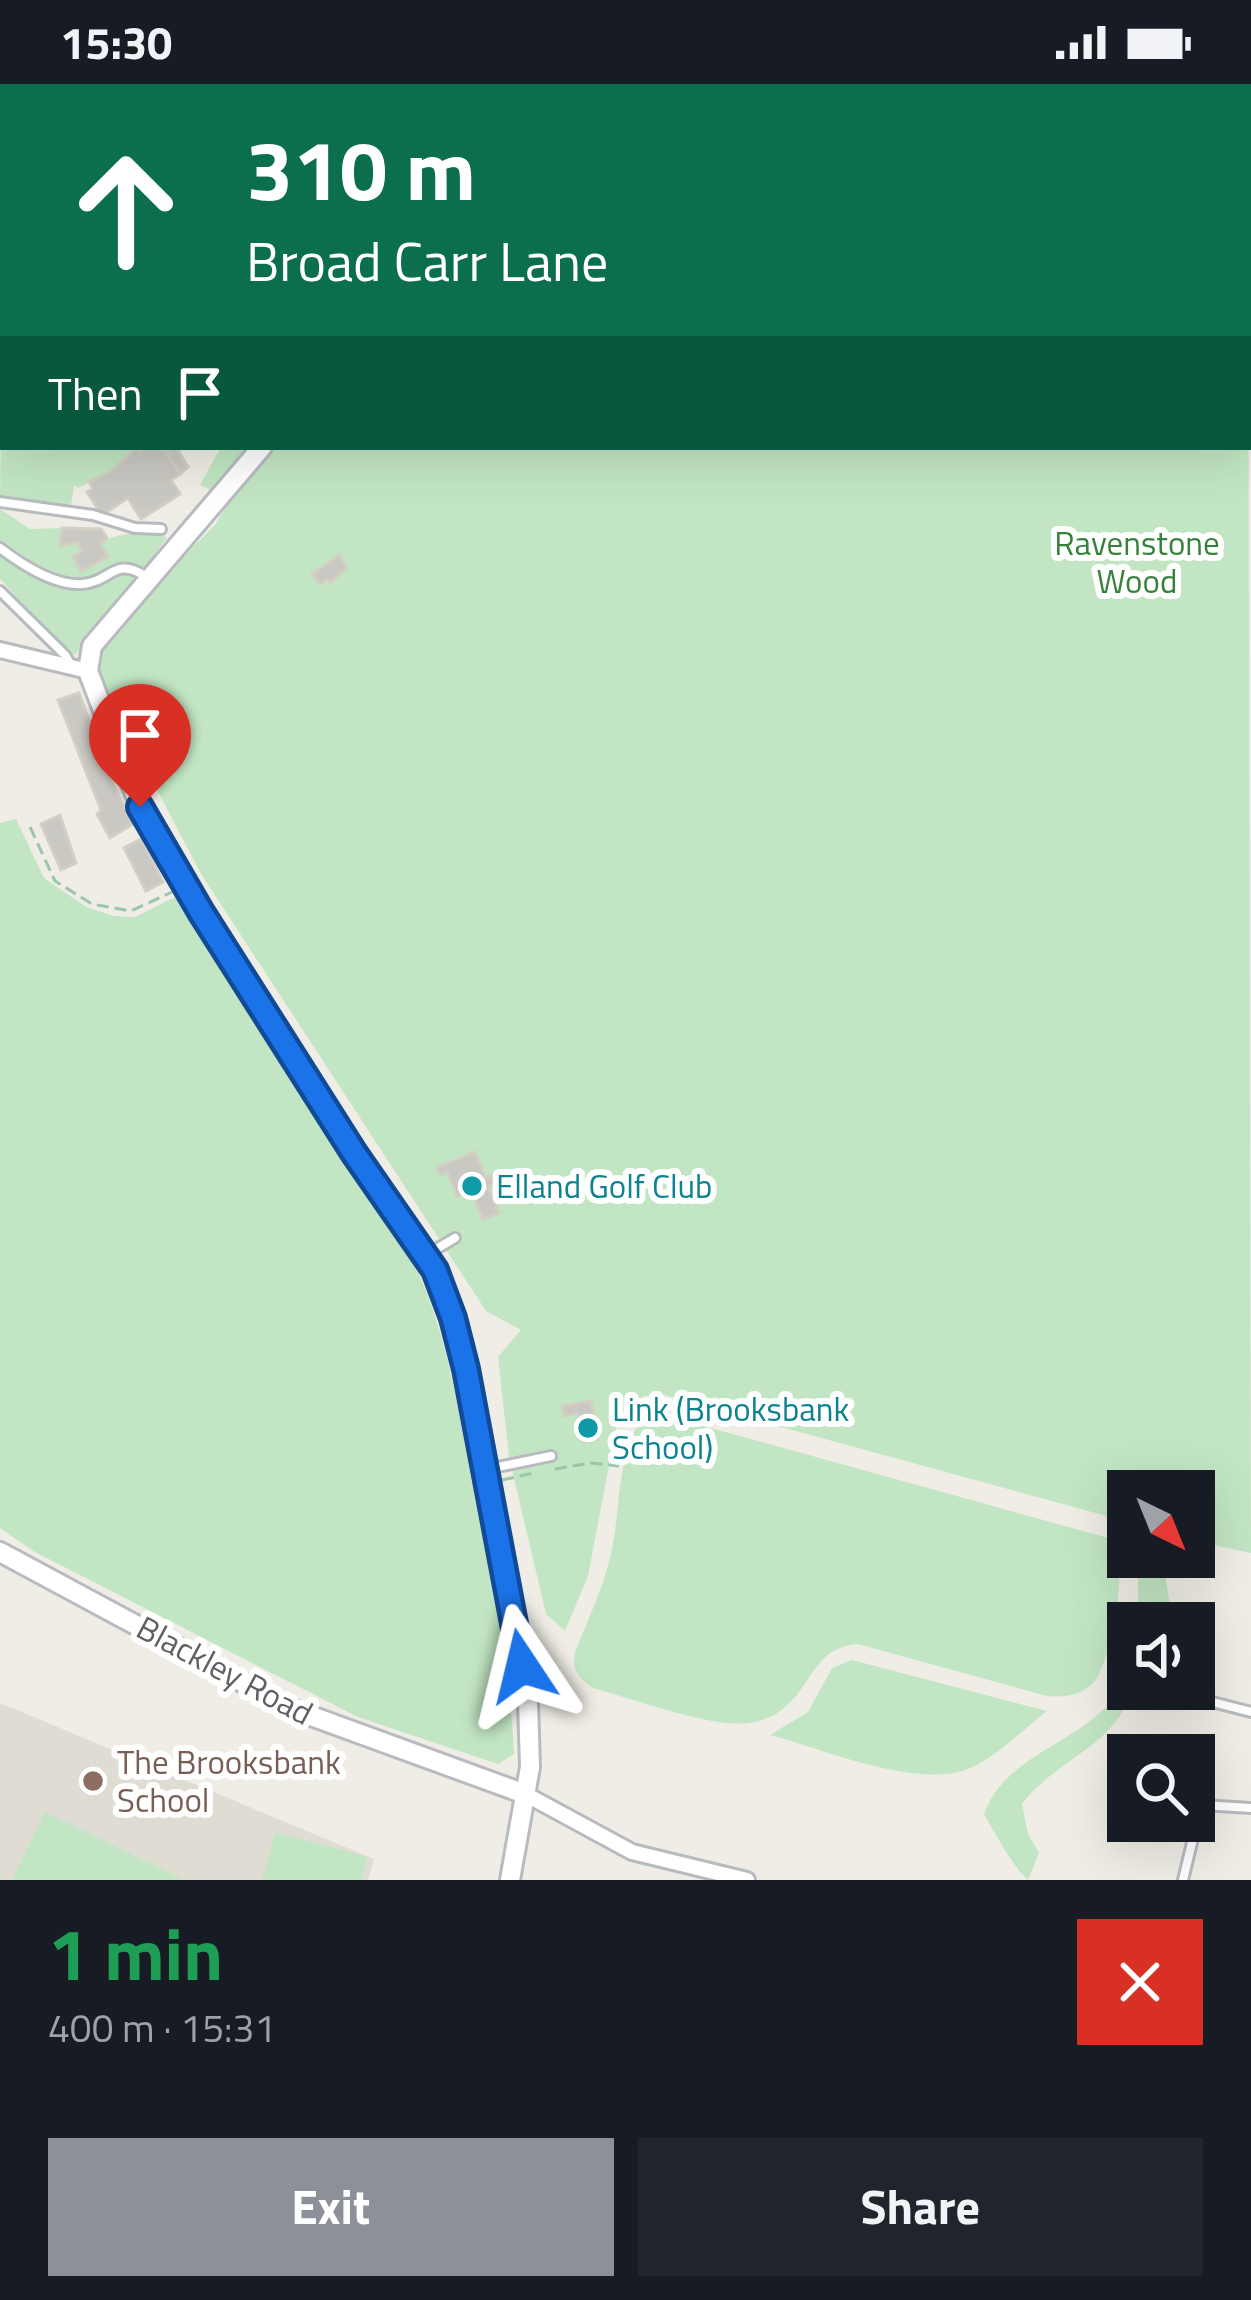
<!DOCTYPE html>
<html lang="en">
<head>
<meta charset="utf-8">
<style>
	:root { --surface:#171b24; --page:#20242c; --text:#f1f3f6; --muted:#9ea1a6; --accent:#8c9099 }
	body { margin:0; font-family:"Titillium Web",sans-serif; background:var(--page); color:var(--text); height:100vh; display:flex; flex-direction:column; font-size:45px; white-space:nowrap }
	* { box-sizing:border-box; margin:0 }
	p { font-size:39px; color:var(--muted) }
	.icon { flex:none; width:66px; height:66px; fill:none; stroke:currentColor; stroke-width:2; stroke-linecap:round; stroke-linejoin:round }
	.map { position:relative; height:1796px; overflow:hidden }
	.drawer { display:flex; flex-direction:column; background:var(--surface); flex:1 }
	.drawer>* { flex:none }
	.guide { position:absolute; left:0px; top:0px; width:1251px; height:366px; box-shadow:0 12px 48px #0002; background:#0b6e4f; color:#fff; overflow:hidden }
	.needle { width:78px; rotate:137deg }
	.fabs { position:absolute; left:1107px; top:1386px; display:grid; gap:24px }
	.fabs a { display:grid; place-items:center; width:108px; height:108px; border-radius:0px; background:var(--surface); box-shadow:0 12px 48px #0002; font-size:60px }
	.pin { position:absolute; display:grid; place-items:center; width:102px; height:102px; color:#fff; margin:-123px -51px; border-radius:50% 50% 50% 0; rotate:-45deg; box-shadow:0 0 12px #0007 }
	.pin .icon { rotate:45deg }
	.me { position:absolute; width:132px; margin:-66px; rotate:350deg; stroke-linejoin:round; filter:drop-shadow(0 0 9px #0008) }
	.turn { display:flex; align-items:center; gap:42px; height:252px; padding:0 48px; font-size:54px }
	.turn .icon { width:156px; height:156px; stroke-width:2.5 }
	.turn b { display:block; font-size:84px; line-height:102px }
	.then { display:flex; align-items:center; height:114px; padding:0 48px; background:#0003; gap:24px; font-size:45px }
	.round { display:grid; place-items:center; flex:none; width:126px; height:126px; border-radius:0px; background:var(--page) }
	.head { display:flex; align-items:center; justify-content:space-between; height:204px; padding:0 48px }
	h1 { font-size:72px; font-weight:700; line-height:90px; color:#1e9e55 }
	.primary-button { display:flex; gap:24px; margin-top:auto; padding:24px 48px }
	.primary-button a { flex:1; height:138px; border-radius:0px; background:var(--accent); color:#fff; font-size:48px; font-weight:700; line-height:138px; text-align:center }
	.primary-button a+a { background:var(--page); color:var(--text) }
	.status { display:flex; justify-content:space-between; align-items:center; height:84px; padding:0 60px; background:var(--surface); direction:ltr }
	.status svg { height:33px; fill:currentColor }
	.map>svg:first-child { display:block }
</style>
</head>
<body>
<div class="status"><b>15:30</b><svg viewBox="0 0 49 12"><path d="M0 12V9h3v3zM5 12V6h3v6zM10 12V3h3v9zM15 12V0h3v12zM26 1h20v11H26zM47 4h2v5h-2z"/></svg></div>
<div class="map">
<svg width="1251" height="1796" viewBox="0 0 1251 1796">
	<rect width="100%" height="100%" fill="#efede5"/>
	<!-- education -->
	<path fill="#dfdcd3" d="M 0,1619 L 374,1775 L 368,1796 L 0,1796 Z"/>
	<!-- green -->
	<g fill="#c2e6c3">
		<path d="M 0,0 L 416,0 L 3,3 L 0,142 Z"/>
		<path d="M 436,0 L 1251,0 L 1251,95 L 1248,3 Z"/>
		<path d="M 1248,106 L 1251,1469 L 1194,1457 L 1194,1407 L 1128,1407 L 1128,1451 L 1119,1440 L 1103,1431 L 660,1310 L 644,1312 L 630,1323 L 616,1344 L 588,1492 L 565,1547 L 546,1530 L 509,1373 L 498,1273 L 521,1246 L 486,1227 L 201,790 L 126,646 L 153,716 L 152,736 L 92,578 L 144,512 L 215,441 L 245,393 L 271,363 L 1248,363 Z"/>
		<path d="M 3,212 L 3,363 L 146,363 L 133,367 L 110,388 L 78,404 L 74,401 L 71,422 L 0,411 Z"/>
		<path d="M 221,363 L 253,363 L 213,407 L 200,401 Z"/>
		<path d="M 0,425 L 30,445 L 62,444 L 61,461 L 77,458 L 82,467 L 73,472 L 81,487 L 107,473 L 100,460 C 115,448 148,446 167,453 L 122,517 L 76,570 L 70,571 L 0,495 Z"/>
		<path d="M 16,735 L 44,794 L 86,823 L 114,832 L 135,833 L 179,811 L 294,1001 L 418,1188 C 449,1257 459,1330 473,1404 C 490,1492 510,1580 514,1670 L 498,1680 L 358,1633 L 33,1467 L 0,1444 L 0,739 Z"/>
		<path d="M 657,1329 L 1112,1455 C 1130,1475 1112,1581 1092,1600 C 1080,1611 1063,1614 1047,1612 L 858,1560 C 802,1563 814,1629 749,1639 C 714,1645 631,1614 593,1604 C 579,1595 571,1585 575,1568 C 588,1536 603,1504 611,1470 C 621,1426 616,1369 644,1332 Z"/>
		<path d="M 1138,1473 L 1172,1473 L 1165,1491 L 1173,1539 L 1138,1539 Z"/>
		<path d="M 852,1576 L 1047,1627 C 1022,1646 993,1678 962,1687 C 910,1702 822,1665 770,1651 L 808,1628 L 832,1584 Z"/>
		<path d="M 1128,1586 L 1128,1605 L 1132,1605 C 1117,1662 1054,1676 1022,1720 L 1028,1750 L 1039,1769 L 1028,1796 C 1013,1783 995,1749 984,1730 C 1009,1660 1106,1658 1128,1586 Z"/>
		<path d="M 45,1728 L 184,1796 L 12,1796 Z"/>
		<path d="M 275,1748 L 367,1773 L 361,1796 L 262,1796 Z"/>
	</g>
	<!-- building -->
	<g fill="#cac8c2" stroke="#d3cfc3" stroke-width="3">
		<path d="M 146,363 L 165,366 L 180,390 L 171,396 L 180,410 L 141,435 L 128,414 L 102,431 L 87,408 L 93,405 L 89,398 L 110,388 L 137,364 L 139,367 Z"/>
		<path d="M 176,363 L 188,383 L 180,390 L 165,366 Z"/>
		<path d="M 62,444 L 101,445 L 107,454 L 100,460 L 108,473 L 81,487 L 73,472 L 82,467 L 77,458 L 60,462 Z"/>
		<path d="M 339,471 L 347,483 L 330,499 L 327,495 L 320,500 L 312,490 Z"/>
		<path d="M 79,609 L 114,703 L 133,740 L 110,754 L 97,730 L 101,726 L 58,616 Z"/>
		<path d="M 60,731 L 76,779 L 61,786 L 41,740 Z"/>
		<path d="M 141,755 L 163,798 L 146,807 L 124,764 Z"/>
		<path d="M 475,1068 L 486,1094 L 491,1092 L 495,1100 L 488,1103 L 499,1129 L 483,1135 L 471,1106 L 457,1112 L 447,1088 L 440,1091 L 437,1084 Z"/>
		<path d="M 591,1317 L 598,1355 L 583,1358 L 578,1329 L 564,1332 L 562,1322 Z"/>
	</g>
	<g fill="none" stroke-linecap="round" stroke-linejoin="round">
		<defs>
			<g id="lane">
				<path d="M 0,418 L 93,431 L 135,444 L 161,445"/>
				<path d="M 0,464 C 21,480 54,502 82,500 C 111,498 114,472 145,492"/>
				<path d="M 0,507 L 65,571 L 71,581"/>
				<path d="M 426,1171 L 455,1154"/>
				<path d="M 488,1385 L 551,1372"/>
				<path d="M 1185,1611 L 1251,1628"/>
				<path d="M 1183,1796 L 1201,1721 L 1251,1724"/>
			</g>
			<g id="street">
				<path d="M 0,566 L 88,587"/>
				<path d="M 525,1710 L 632,1768 L 747,1796"/>
			</g>
			<g id="secondary">
				<path d="M 424,3 L 424,0"/>
				<path d="M 262,363 L 92,562 L 88,587 L 140,723 L 201,828 L 354,1069 L 426,1171 L 448,1217 L 466,1285 L 528,1618 L 530,1683 L 510,1796"/>
				<path d="M 0,1468 L 292,1625 L 525,1710"/>
			</g>
		</defs>
		<!-- lane casing -->
		<use href="#lane" stroke="#b7babe" stroke-width="14"/>
		<!-- street casing -->
		<use href="#street" stroke="#b7babe" stroke-width="20"/>
		<!-- secondary casing -->
		<use href="#secondary" stroke="#b8bbc0" stroke-width="24"/>
		<!-- path -->
		<g stroke="#9bc6a9" stroke-width="3" stroke-dasharray="12 6" stroke-linecap="butt">
			<path d="M 233,0 L 235,3"/>
			<path d="M 1248,50 L 1251,50"/>
			<path d="M 30,743 L 55,797 L 92,820 L 131,827 L 172,808"/>
			<path d="M 555,1385 L 591,1379 L 619,1382"/>
			<path d="M 502,1396 L 534,1389"/>
		</g>
		<!-- lane -->
		<use href="#lane" stroke="#fff" stroke-width="8"/>
		<!-- street -->
		<use href="#street" stroke="#fff" stroke-width="14"/>
		<!-- secondary -->
		<use href="#secondary" stroke="#fff" stroke-width="18"/>
	</g>
	<g fill="none" stroke-linecap="round" stroke-linejoin="round">
		<defs>
			<path id="route" d="M 140,723 L 201,828 L 354,1069 L 435,1186 L 453,1234 L 466,1285 L 522,1582"/>
		</defs>
		<!-- route casing -->
		<use href="#route" stroke="#114b97" stroke-width="30"/>
		<!-- route -->
		<use href="#route" stroke="#1a73e8" stroke-width="21"/>
	</g>
	<!-- markers -->
	<g fill="#0f9aa8" stroke="#fff" stroke-width="4.5">
		<circle cx="472" cy="1102" r="12"/>
		<circle cx="588" cy="1344" r="12"/>
	</g>
	<circle fill="#8d6e63" stroke="#fff" stroke-width="4.5" cx="93" cy="1697" r="12"/>
	<g text-anchor="middle" dominant-baseline="central" stroke-width="12" stroke-linejoin="round" paint-order="stroke">
		<!-- park labels -->
		<g font-size="33" fill="#36823d" stroke="#fff">
			<text x="1137" y="459">Ravenstone<tspan x="1137" dy="38">Wood</tspan></text>
		</g>
		<!-- culture labels -->
		<g font-size="33" fill="#0d838f" stroke="#fff" text-anchor="start">
			<text x="496" y="1102">Elland Golf Club</text>
			<text x="612" y="1325">Link (Brooksbank<tspan x="612" dy="38">School)</tspan></text>
		</g>
		<!-- street labels -->
		<g font-size="33" fill="#5d6065" stroke="#fff">
			<text transform="translate(225 1586) rotate(28)">Blackley Road</text>
		</g>
		<!-- education labels -->
		<g font-size="33" fill="#785e54" stroke="#fff" text-anchor="start">
			<text x="117" y="1678">The Brooksbank<tspan x="117" dy="38">School</tspan></text>
		</g>
	</g>
</svg>
<div class="fabs">
<a><svg class="needle" viewBox="-14 -14 28 28"><path d="M0-13l5 13h-10z" fill="#e53935"/><path d="M0 13l5-13h-10z" fill="#9ea1a6"/></svg></a>
<a><svg class="icon" aria-label="sound" viewBox="0 0 24 24"><path d="M4 9h4l5-4v14l-5-4H4zM17 9q2 3 0 6"/></svg></a>
<a><svg class="icon" aria-label="search" viewBox="0 0 24 24"><circle cx="10" cy="10" r="6"/><path d="M15 15l6 6"/></svg></a>
</div>
<div class="pin" style="left:140px;top:723px;background:#d93025"><svg class="icon" aria-label="arrive" viewBox="0 0 24 24"><path d="M6 21V4h12l-3 4 3 4H6"/></svg></div>
<svg class="me" style="left:522px;top:1582px" viewBox="-20 -20 40 40"><path d="M0-17L14 15 0 8-14 15z" fill="#1a73e8" stroke="#fff" stroke-width="4"/></svg>
<div class="guide">
<div class="turn"><svg class="icon" aria-label="ahead" viewBox="0 0 24 24"><path d="M12 20V5M6 11l6-6 6 6"/></svg><div><b>310 m</b>Broad Carr Lane</div></div>
<div class="then">Then<svg class="icon" aria-label="arrive" viewBox="0 0 24 24"><path d="M6 21V4h12l-3 4 3 4H6"/></svg></div>
</div>
</div>
<section class="drawer">
<div class="head"><div><h1>1 min</h1><p>400 m · 15:31</p></div><a class="round" style="background:#d93025;color:#fff"><svg class="icon" aria-label="close" viewBox="0 0 24 24"><path d="M6 6l12 12M18 6L6 18"/></svg></a></div>
<div class="primary-button"><a>Exit</a><a>Share</a></div>
</section>
</body>
</html>
